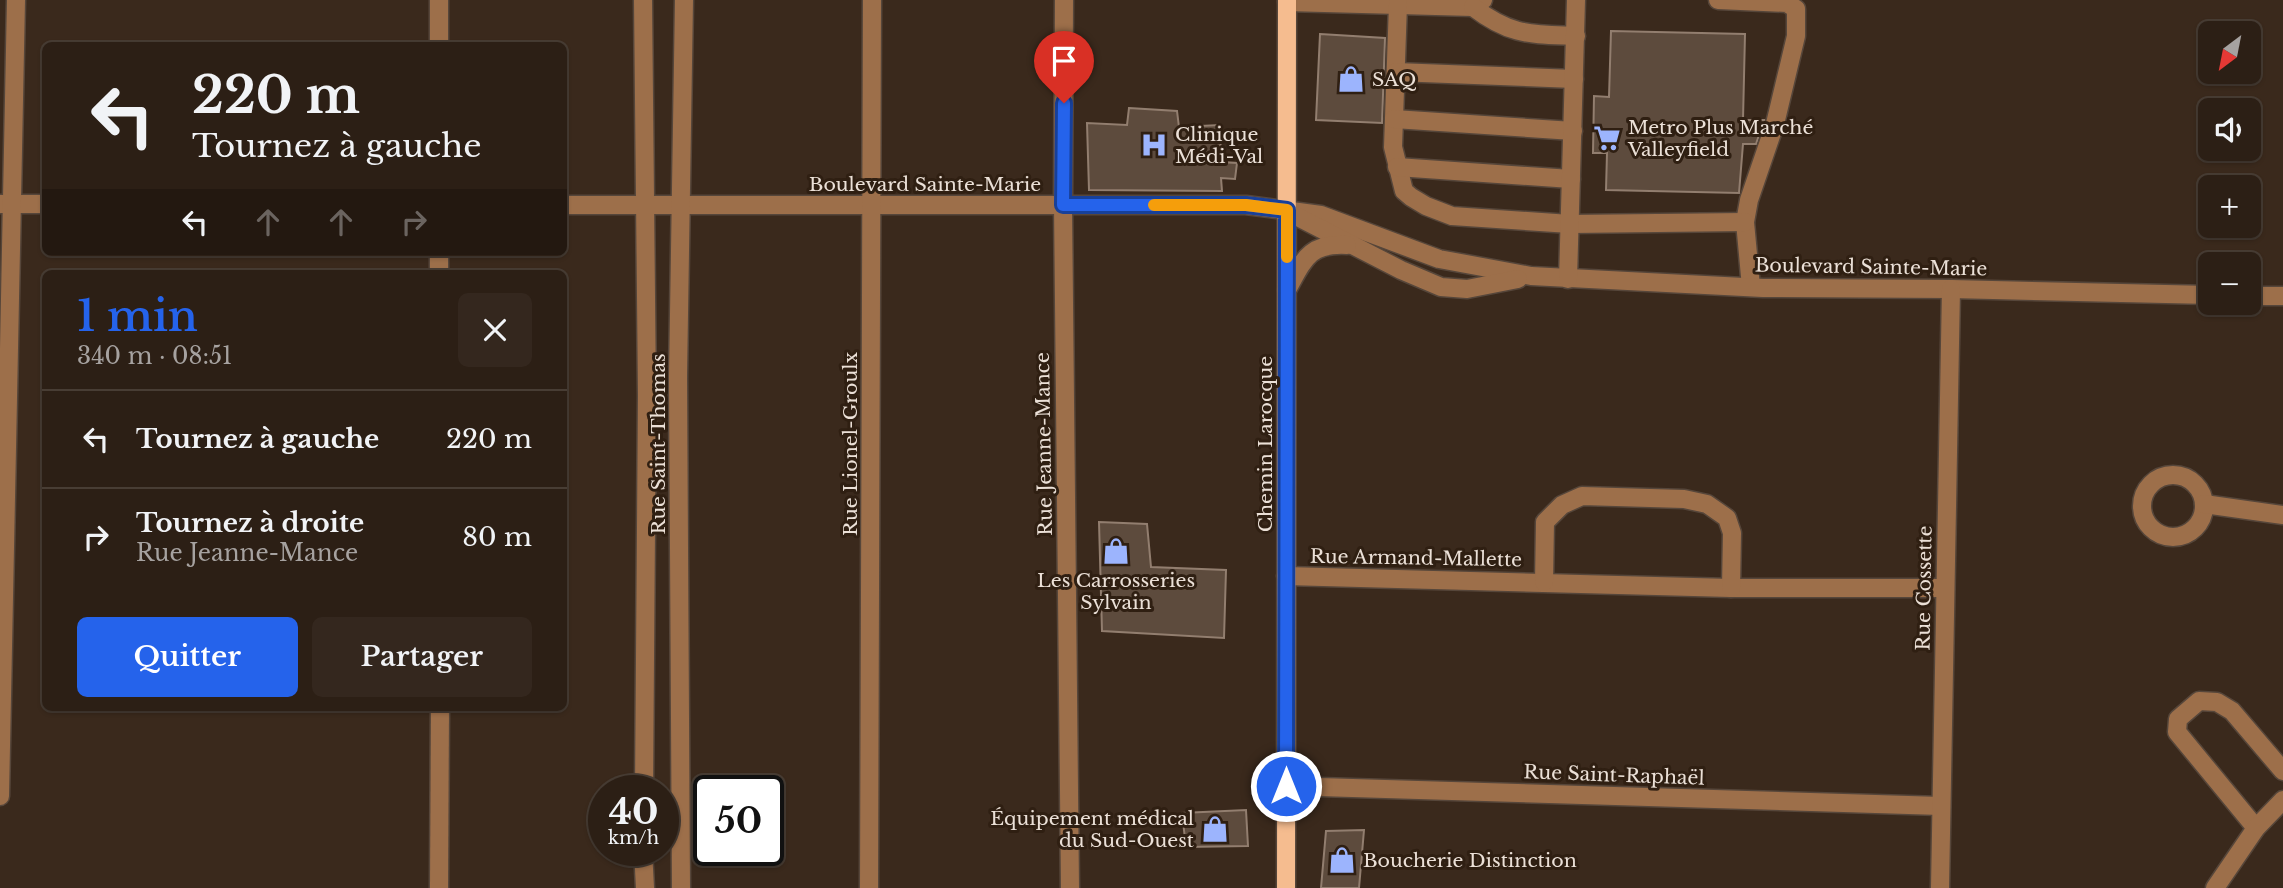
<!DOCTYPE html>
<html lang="fr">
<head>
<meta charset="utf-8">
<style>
	:root { --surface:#2c1f15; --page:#34271e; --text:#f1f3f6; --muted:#a6a2a0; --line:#483d34; --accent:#2563eb }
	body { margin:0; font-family:"Libre Baskerville",serif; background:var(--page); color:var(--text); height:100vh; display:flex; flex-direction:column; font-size:26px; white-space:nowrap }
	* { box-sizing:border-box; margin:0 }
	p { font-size:23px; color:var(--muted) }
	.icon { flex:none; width:38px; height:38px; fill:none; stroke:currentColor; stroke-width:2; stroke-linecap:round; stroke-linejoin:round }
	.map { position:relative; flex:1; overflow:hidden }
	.panel { position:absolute; left:42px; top:270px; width:525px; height:441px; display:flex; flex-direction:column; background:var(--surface); border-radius:10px; box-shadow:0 2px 5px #0004,0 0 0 2px var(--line) }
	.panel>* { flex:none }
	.hud { position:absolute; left:42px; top:42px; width:525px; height:214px; border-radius:10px; box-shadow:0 2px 5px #0004,0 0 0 2px var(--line); background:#2c1f15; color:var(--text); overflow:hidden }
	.needle { width:46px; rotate:212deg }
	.tools { position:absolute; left:2198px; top:21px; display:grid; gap:14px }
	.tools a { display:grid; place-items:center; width:63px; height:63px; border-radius:10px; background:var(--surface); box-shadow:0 2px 5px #0004,0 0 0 2px var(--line); font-size:35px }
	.speed { position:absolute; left:588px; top:775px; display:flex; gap:14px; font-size:35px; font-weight:700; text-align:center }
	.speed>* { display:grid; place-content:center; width:91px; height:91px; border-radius:50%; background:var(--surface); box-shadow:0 2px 5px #0004,0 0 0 2px var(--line); line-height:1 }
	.speed small { font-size:18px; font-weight:400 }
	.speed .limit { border:4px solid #111; border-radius:10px; background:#fff; color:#111 }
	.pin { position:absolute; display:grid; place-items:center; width:60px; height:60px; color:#fff; margin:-72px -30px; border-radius:50% 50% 50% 0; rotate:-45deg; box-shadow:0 0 7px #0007 }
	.pin .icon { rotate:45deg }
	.me { position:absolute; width:77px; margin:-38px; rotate:0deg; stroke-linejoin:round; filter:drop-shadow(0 0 5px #0008) }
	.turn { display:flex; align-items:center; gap:24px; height:147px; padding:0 35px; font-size:32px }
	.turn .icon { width:91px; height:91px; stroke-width:2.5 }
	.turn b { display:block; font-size:49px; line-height:60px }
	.lanes { display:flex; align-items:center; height:66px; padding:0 35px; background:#0003; justify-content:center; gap:35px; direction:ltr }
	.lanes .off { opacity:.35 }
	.round { display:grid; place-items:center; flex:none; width:74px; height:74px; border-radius:10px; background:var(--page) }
	.headline { display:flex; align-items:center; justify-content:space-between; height:119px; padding:0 35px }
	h1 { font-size:42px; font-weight:600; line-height:52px; color:var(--accent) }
	.cta { display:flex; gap:14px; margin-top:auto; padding:14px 35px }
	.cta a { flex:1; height:80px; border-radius:10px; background:var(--accent); color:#fff; font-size:28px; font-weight:600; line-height:80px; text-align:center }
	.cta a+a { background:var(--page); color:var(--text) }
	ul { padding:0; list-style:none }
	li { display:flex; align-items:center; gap:21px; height:98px; padding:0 35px; border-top:2px solid var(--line) }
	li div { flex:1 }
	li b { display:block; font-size:26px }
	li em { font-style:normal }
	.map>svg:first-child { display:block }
</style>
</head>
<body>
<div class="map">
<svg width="2283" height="888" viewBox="0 0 2283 888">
	<rect width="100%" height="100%" fill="#3a291c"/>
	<!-- building -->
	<g fill="#5d4b3d" stroke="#927e6f" stroke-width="2">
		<path d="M 1611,31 L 1745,34 L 1743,120 L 1764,120 L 1756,144 L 1743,144 L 1739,193 L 1606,190 L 1607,153 L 1593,153 L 1594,96 L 1609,97 Z"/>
		<path d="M 1320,34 L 1385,38 L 1382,123 L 1316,120 Z"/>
		<path d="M 1129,108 L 1177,111 L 1179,127 L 1220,125 L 1221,162 L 1237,163 L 1235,179 L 1221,178 L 1222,191 L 1089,190 L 1087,123 L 1127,125 Z"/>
		<path d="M 1099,522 L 1147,524 L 1151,567 L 1226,570 L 1224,638 L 1102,631 Z"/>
		<path d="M 1246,810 L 1248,846 L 1186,847 L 1182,813 Z"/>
		<path d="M 1364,830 L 1359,888 L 1321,888 L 1326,831 Z"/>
	</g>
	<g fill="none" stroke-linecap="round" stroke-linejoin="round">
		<defs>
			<g id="minor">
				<path d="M 643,0 L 647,395 L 644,791"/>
				<path d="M 1064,0 L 1063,205 L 1070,888"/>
				<path d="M 1718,0 L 1787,3 L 1796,9 L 1796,36 L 1775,124 L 1749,200 L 1745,222 L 1751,287"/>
				<path d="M 1287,2 L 1473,7 L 1483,0"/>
				<path d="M 1398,4 L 1393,147 L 1404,191 L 1411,197 L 1426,206 L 1452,216 L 1570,224 L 1745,222"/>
				<path d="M 1473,7 C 1511,36 1530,34 1576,36"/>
				<path d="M 439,46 L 439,0"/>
				<path d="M 1396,72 L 1574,79"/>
				<path d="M 1394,119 L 1573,131"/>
				<path d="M 1397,167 L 1571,179"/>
				<path d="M 0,204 L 46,204"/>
				<path d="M 564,205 L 1246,205 L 1321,215 L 1439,259 L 1531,276 L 1763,288 L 1951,289 L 2210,295"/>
				<path d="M 1294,215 L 1401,270 L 1441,287 L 1467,289 L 1518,279"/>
				<path d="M 439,252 L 439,273"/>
				<path d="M 1568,279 L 1576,0"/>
				<path d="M 1287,290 C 1304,259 1309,243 1347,245"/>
				<path d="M 2249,296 L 2283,296"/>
				<circle cx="2173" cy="506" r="31"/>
				<path d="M 2204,504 L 2283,515"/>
				<path d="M 1286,576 L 1731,588 L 1945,588"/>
				<path d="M 1544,582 L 1545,522 L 1562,505 L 1582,496 L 1684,499 L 1707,504 L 1727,518 L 1732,533 L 1731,588"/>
				<path d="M 1286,786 L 1941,806"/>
				<path d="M 0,796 L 16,0"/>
				<path d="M 2256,828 L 2177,732 L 2178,719 L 2199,701 L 2217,702 L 2232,711 L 2283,771"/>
				<path d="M 643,850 L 645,888"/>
				<path d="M 439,888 L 440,707"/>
				<path d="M 681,888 L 678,377 L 684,0"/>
				<path d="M 869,888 L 872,0"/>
				<path d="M 1940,888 L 1951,289"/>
				<path d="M 2215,888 L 2256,828 L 2283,800"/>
			</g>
			<path id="major" d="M 1286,888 L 1287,0"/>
		</defs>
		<!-- minor casing -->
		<use href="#minor" stroke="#56463a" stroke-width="21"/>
		<!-- major casing -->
		<use href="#major" stroke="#56463a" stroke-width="21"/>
		<!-- minor -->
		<use href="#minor" stroke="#9d6f4a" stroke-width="18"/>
		<!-- major -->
		<use href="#major" stroke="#f5bc8f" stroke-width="18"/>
	</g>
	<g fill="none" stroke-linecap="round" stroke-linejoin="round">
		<defs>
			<path id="route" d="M 1064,103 L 1063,205 L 1246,205 L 1287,210 L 1286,786"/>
		</defs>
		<!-- route casing -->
		<use href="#route" stroke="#184099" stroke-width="18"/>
		<!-- route -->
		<use href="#route" stroke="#2563eb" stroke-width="12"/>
		<!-- slow -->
		<path stroke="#f59e0b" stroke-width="12" d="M 1154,205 L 1246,205 L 1287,210 L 1287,257"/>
	</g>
	<!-- icons -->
	<defs>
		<symbol id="shop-bare" viewBox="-9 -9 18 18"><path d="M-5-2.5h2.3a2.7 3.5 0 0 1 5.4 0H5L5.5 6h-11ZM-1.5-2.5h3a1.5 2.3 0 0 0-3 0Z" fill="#9cb4fd" stroke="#2f1f12" stroke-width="2.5" paint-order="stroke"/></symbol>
		<symbol id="supermarket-bare" viewBox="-9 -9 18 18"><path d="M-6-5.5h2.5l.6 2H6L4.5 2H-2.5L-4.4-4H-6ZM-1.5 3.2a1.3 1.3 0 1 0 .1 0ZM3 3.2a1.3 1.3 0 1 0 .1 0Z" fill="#9cb4fd" stroke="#2f1f12" stroke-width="2.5" paint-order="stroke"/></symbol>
		<symbol id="hospital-bare" viewBox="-9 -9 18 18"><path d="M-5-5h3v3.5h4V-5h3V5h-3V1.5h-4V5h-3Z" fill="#9cb4fd" stroke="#2f1f12" stroke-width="2.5" paint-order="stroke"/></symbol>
	</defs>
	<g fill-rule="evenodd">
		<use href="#shop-bare" x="1332" y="60" width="38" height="38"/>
		<use href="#supermarket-bare" x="1588" y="119" width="38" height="38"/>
		<use href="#hospital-bare" x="1135" y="126" width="38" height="38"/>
		<use href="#shop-bare" x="1097" y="532" width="38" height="38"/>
		<use href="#shop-bare" x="1196" y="810" width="38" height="38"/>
		<use href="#shop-bare" x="1323" y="841" width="38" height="38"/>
	</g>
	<g text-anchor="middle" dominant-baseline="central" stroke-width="6" stroke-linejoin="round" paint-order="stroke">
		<!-- poi labels -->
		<g font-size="19" fill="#ebe0d7" stroke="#2f1f12" text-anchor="start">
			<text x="1372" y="79">SAQ</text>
			<text x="1628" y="127">Metro Plus Marché<tspan x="1628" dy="22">Valleyfield</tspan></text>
			<text x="1175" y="134">Clinique<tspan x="1175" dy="22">Médi-Val</tspan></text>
			<text x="1116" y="580" text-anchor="middle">Les Carrosseries<tspan x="1116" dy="22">Sylvain</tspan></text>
			<text x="1194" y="818" text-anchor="end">Équipement médical<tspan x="1194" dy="22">du Sud-Ouest</tspan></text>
			<text x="1363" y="860">Boucherie Distinction</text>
		</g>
		<!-- street labels -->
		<g font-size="19" fill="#ebe0d7" stroke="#2f1f12">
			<text x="925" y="184">Boulevard Sainte-Marie</text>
			<text transform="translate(1871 267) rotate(1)">Boulevard Sainte-Marie</text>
			<text transform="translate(658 444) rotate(-90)">Rue Saint-Thomas</text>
			<text transform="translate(850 444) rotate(-90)">Rue Lionel-Groulx</text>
			<text transform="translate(1044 444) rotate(-91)">Rue Jeanne-Mance</text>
			<text transform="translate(1265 444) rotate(-90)">Chemin Larocque</text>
			<text transform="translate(1416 558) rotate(1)">Rue Armand-Mallette</text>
			<text transform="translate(1924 588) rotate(-89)">Rue Cossette</text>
			<text transform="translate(1614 775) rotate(2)">Rue Saint-Raphaël</text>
		</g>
	</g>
</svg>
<div class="tools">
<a><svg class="needle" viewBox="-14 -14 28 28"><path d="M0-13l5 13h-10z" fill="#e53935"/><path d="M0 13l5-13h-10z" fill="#a6a2a0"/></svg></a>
<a><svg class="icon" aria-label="sound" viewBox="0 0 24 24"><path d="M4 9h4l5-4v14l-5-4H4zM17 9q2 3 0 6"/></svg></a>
<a>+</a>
<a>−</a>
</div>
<div class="speed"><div>40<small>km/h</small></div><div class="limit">50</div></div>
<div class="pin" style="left:1064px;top:103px;background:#d93025"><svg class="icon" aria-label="arrive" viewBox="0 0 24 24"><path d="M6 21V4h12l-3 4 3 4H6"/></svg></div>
<svg class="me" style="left:1286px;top:786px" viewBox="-20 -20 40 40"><circle r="17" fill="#2563eb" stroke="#fff" stroke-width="3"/><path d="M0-11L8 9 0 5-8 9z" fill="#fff"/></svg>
<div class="hud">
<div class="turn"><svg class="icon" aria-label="left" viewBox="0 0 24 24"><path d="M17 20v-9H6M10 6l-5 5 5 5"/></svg><div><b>220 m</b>Tournez à gauche</div></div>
<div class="lanes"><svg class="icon" aria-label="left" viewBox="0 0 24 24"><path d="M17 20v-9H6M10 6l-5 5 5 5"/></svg><svg class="icon off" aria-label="ahead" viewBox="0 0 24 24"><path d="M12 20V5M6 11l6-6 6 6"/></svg><svg class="icon off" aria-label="ahead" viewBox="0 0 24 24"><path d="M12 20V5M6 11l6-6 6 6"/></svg><svg class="icon off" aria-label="right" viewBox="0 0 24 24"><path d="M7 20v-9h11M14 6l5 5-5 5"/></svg></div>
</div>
<section class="panel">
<div class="headline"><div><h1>1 min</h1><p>340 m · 08:51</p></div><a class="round"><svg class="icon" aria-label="close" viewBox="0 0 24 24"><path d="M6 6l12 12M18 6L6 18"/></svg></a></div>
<ul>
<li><svg class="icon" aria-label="left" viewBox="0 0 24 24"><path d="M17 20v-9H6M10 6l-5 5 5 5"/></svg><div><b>Tournez à gauche</b></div><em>220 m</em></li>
<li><svg class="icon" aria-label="right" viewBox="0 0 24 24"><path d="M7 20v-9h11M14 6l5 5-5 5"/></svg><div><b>Tournez à droite</b><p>Rue Jeanne-Mance</p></div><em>80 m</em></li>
</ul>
<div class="cta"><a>Quitter</a><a>Partager</a></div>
</section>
</div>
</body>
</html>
